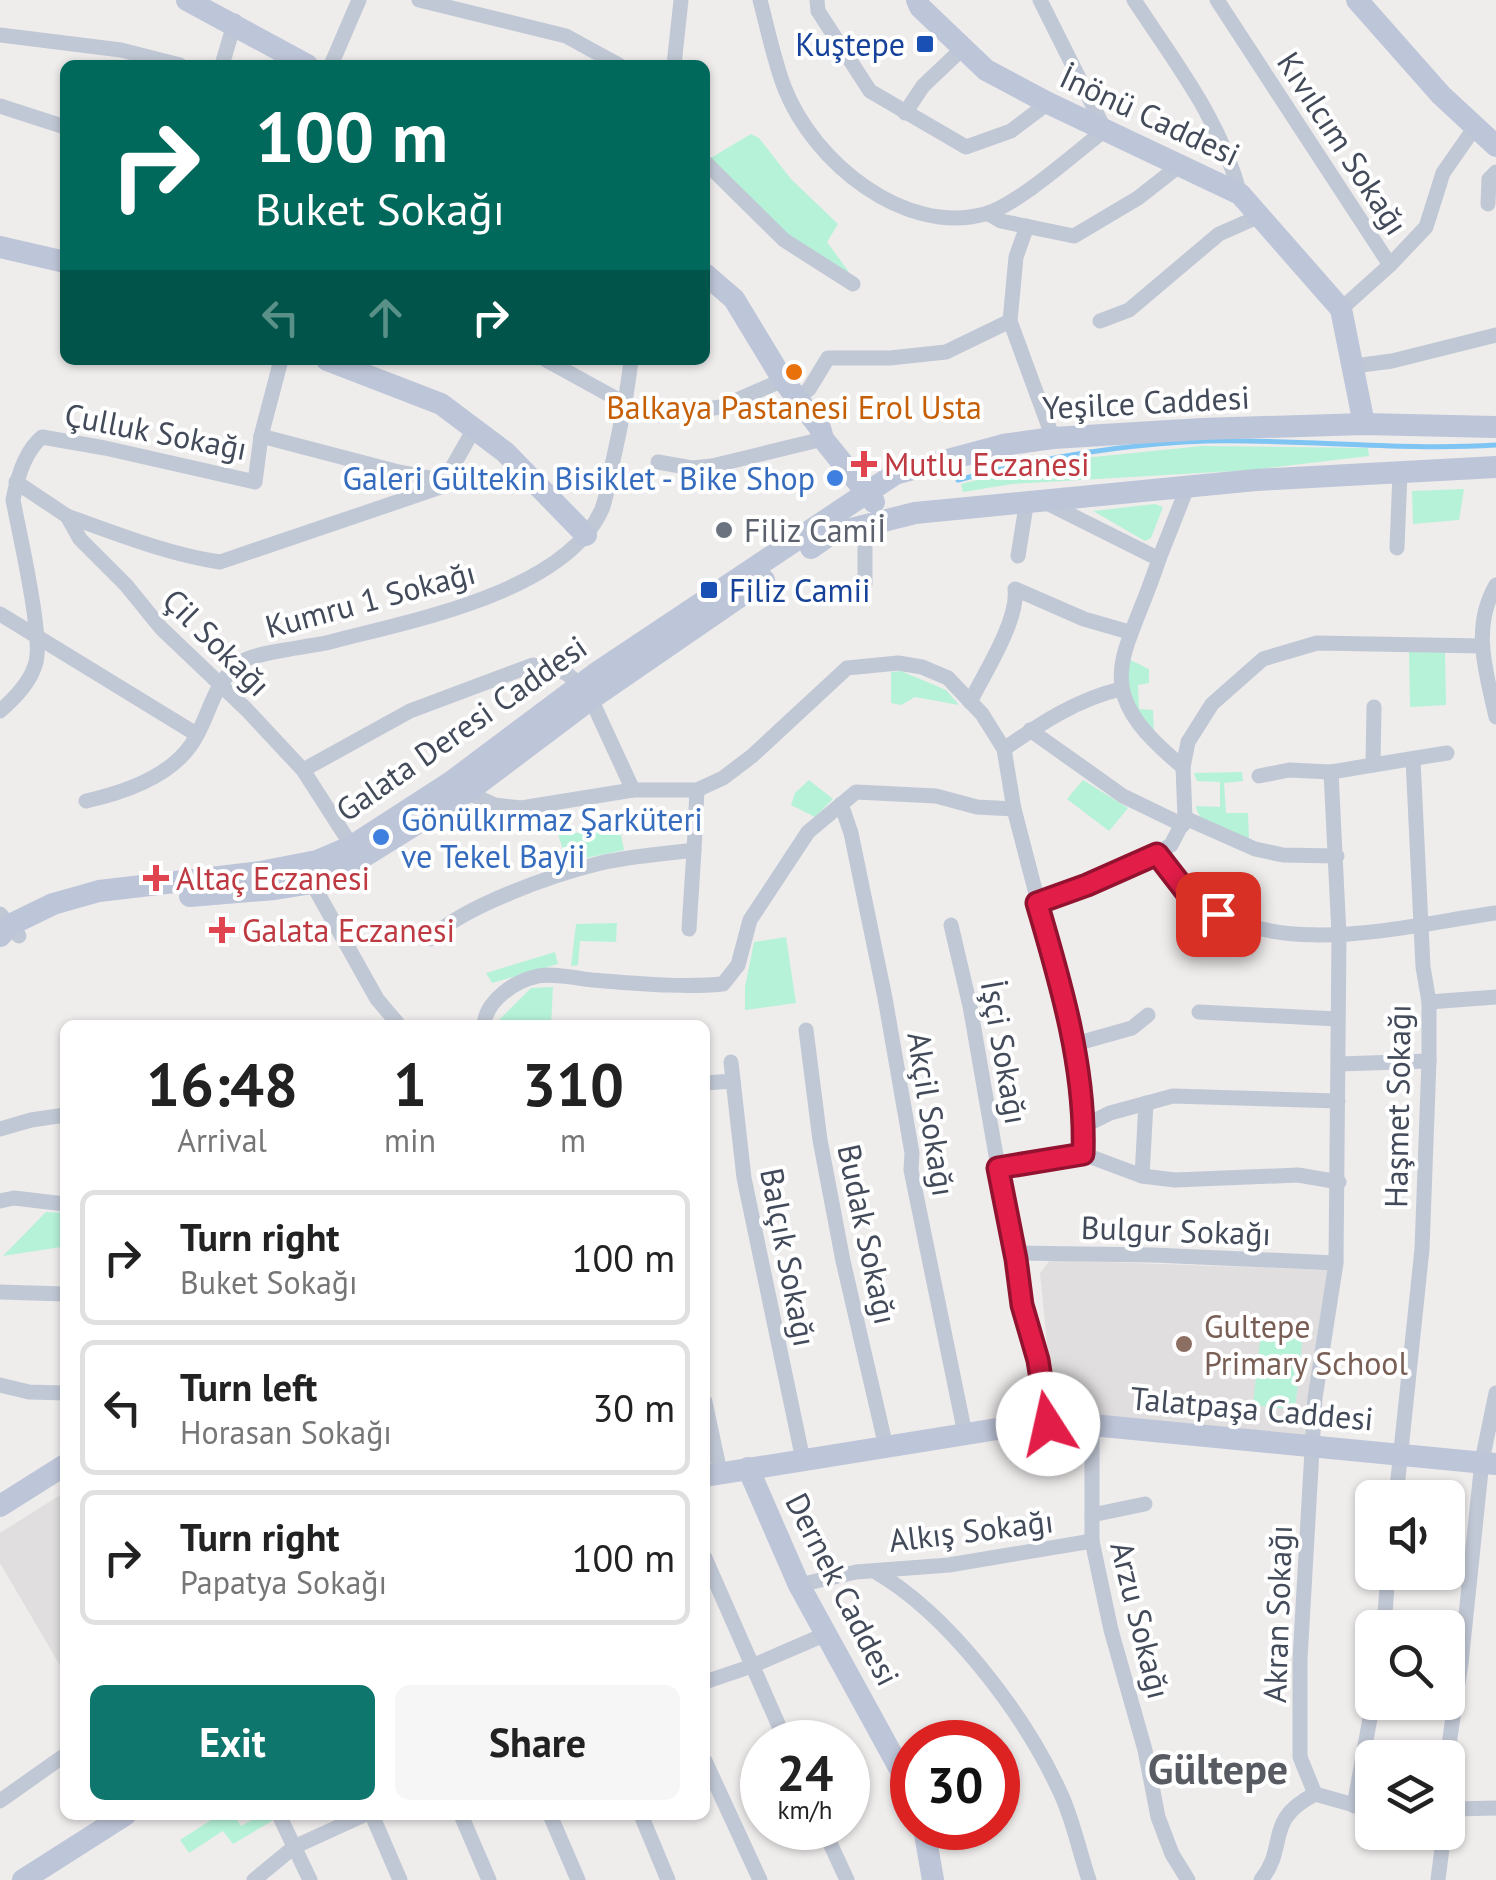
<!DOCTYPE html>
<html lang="en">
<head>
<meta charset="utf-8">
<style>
	:root { --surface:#fff; --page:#f6f6f6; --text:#222; --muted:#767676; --line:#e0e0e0; --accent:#0f766e }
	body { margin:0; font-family:"PT Sans",sans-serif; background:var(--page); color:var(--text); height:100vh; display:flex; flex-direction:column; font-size:38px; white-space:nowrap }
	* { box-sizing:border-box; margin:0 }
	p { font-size:32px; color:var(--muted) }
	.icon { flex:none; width:55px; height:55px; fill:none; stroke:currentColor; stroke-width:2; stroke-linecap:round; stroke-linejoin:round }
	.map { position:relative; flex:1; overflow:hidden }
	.details { position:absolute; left:60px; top:1020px; width:650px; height:800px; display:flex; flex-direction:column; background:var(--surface); border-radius:15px; box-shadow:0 2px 8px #0004 }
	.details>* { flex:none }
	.top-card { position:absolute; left:60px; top:60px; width:650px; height:305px; border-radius:15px; box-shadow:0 2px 8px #0004; background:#00695c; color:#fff; overflow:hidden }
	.controls { position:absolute; left:1355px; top:1480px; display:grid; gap:20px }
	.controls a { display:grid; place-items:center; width:110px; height:110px; border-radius:15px; background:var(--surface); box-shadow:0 2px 8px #0004; font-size:50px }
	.speed { position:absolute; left:740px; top:1720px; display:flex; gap:20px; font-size:50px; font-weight:700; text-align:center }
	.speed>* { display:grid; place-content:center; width:130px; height:130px; border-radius:50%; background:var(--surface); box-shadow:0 2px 8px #0004; line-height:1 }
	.speed small { font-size:25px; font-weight:400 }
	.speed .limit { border:15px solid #d22; background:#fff; color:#111 }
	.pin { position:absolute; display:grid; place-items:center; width:85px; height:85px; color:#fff; margin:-42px; border-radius:20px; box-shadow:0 5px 15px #0006 }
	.me { position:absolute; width:110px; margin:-55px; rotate:350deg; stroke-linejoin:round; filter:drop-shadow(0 0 8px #0008) }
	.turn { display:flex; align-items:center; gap:35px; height:210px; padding:0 30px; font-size:45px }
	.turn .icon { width:130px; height:130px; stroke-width:2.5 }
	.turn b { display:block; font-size:70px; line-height:85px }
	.lanes { display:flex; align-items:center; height:95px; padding:0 30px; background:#0003; justify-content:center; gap:50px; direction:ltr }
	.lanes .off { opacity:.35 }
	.eta { display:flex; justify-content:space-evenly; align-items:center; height:170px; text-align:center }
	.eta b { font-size:60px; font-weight:600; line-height:70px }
	.cta { display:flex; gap:20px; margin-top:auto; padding:20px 30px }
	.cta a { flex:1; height:115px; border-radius:15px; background:var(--accent); color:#fff; font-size:40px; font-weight:600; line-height:115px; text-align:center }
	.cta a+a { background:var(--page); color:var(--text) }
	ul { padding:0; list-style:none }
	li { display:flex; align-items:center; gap:30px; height:135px; margin:0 20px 15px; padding:0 10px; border:5px solid var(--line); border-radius:15px }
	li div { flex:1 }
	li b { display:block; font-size:38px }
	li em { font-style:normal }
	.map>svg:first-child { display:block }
</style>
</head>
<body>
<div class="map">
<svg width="1496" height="1880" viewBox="0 0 1496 1880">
	<rect width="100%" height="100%" fill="#efecec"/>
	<!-- education -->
	<g fill="#e0dede">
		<path d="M 1050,1260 L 1329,1270 L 1308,1439 L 1054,1415 L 1040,1273 Z"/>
		<path d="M 65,1492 L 65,1674 L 0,1563 L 0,1533 Z"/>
	</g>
	<!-- green -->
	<g fill="#b5f2d8">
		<path d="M 751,134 L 759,138 L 791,179 L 838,224 L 827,242 L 849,272 L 844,275 L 785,236 L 709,159 Z"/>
		<path d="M 1202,446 L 1368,448 L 1369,456 L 1251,470 L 1012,484 L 963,492 L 961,484 L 1054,461 Z"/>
		<path d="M 1464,489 L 1459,520 L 1413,524 L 1412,491 Z"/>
		<path d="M 1155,504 L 1163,507 L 1151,538 L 1145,541 L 1093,511 Z"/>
		<path d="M 1409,649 L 1445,650 L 1446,705 L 1410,707 Z"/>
		<path d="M 1126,658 L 1149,669 L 1149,683 L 1138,685 L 1139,709 L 1153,710 L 1154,736 C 1135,713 1123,689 1126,658 Z"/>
		<path d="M 901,671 L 946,690 L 959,705 L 915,697 L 901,705 L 891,703 L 891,672 Z"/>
		<path d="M 1242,772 L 1243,781 L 1224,783 L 1226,813 L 1248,813 L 1249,840 C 1231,833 1199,828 1196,806 L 1220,807 L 1220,782 L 1197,781 L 1194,773 Z"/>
		<path d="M 809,780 L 833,799 L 815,817 L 791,805 L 795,793 Z"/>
		<path d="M 1083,780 L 1128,808 L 1109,831 L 1067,799 Z"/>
		<path d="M 620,830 L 624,850 L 567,862 L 558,834 Z"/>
		<path d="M 617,923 L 616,942 L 580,941 L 578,965 L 571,966 L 576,924 Z"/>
		<path d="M 786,937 L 796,1003 L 745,1010 L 745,987 L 754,942 Z"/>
		<path d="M 555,952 L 558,964 L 492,983 L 486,973 Z"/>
		<path d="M 553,987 L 551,1025 L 494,1025 L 531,988 Z"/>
		<path d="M 46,1212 L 65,1213 L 61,1247 L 3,1256 Z"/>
		<path d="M 1261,1330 L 1303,1334 L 1295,1410 L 1253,1405 Z"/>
		<path d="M 219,1815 L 234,1815 L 241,1826 L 261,1815 L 269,1815 L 272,1821 L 233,1844 L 223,1831 L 189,1853 L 180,1840 Z"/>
	</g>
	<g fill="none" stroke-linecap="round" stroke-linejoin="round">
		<!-- stream -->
		<path stroke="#7fc5f3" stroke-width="5" d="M 958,480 C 1040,458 1121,444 1206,441 C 1303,439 1400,451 1496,445"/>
		<!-- street -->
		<g stroke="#c1c8d5" stroke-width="15">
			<path d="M 419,0 L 566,36 L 619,65"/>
			<path d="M 760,0 C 768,30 774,61 785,89 C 814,162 904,236 985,214 C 1018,205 1076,152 1105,130 L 1040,0"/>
			<path d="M 817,0 L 818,11 L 870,91 L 966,147 L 1011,131 L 1048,103"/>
			<path d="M 1134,0 C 1176,64 1220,119 1240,194"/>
			<path d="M 1217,0 L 1390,265"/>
			<path d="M 0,35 L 121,50 L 180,65"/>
			<path d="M 222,65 L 235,21"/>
			<path d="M 331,65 L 359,0"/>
			<path d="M 674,65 L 681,0"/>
			<path d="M 0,106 L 65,127"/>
			<path d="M 905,113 L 923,86 L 963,48"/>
			<path d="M 705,162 L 784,240 L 853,284"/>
			<path d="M 1488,204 L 1489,179 L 1496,172"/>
			<path d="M 989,214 L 1001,221 L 1074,236 L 1138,198 L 1180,165"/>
			<path d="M 1027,226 L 1016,257 L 1010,321 L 1053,438"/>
			<path d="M 1341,309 L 1390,265 L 1426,227 L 1443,173 L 1475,127"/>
			<path d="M 1100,321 L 1129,310 L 1219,234 L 1260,216"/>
			<path d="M 546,360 L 626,404"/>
			<path d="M 1354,366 L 1392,361 L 1496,335"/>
			<path d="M 797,399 L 809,389 L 828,358 L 890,358 L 946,352 L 1010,321"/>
			<path d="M 660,415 L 721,407 L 783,380"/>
			<path d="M 261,436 L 395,471 L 445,481"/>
			<path d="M 658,462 L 692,468 L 712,466 L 823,439"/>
			<path d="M 16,482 L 67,516 L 80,539 L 126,585 L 161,628 L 247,710 L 303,770 L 355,851"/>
			<path d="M 1047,503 L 1159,559 L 1187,488"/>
			<path d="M 67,516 C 118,534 167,554 220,562 L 441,487 L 474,429"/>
			<path d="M 1397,548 L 1400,473"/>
			<path d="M 1018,556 L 1027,500"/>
			<path d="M 1159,559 C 1127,659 1083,686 1183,767"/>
			<path d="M 865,584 L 865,523"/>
			<path d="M 1496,585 C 1471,628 1486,671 1496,717"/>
			<path d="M 0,614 L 196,734"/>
			<path d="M 970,702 C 984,674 1019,620 1015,589 L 1084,619 L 1129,632"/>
			<path d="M 0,711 C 15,698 31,682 36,662 C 43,635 19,532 13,500 C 17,478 24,452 42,437 L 105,448 L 255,482 L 261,436 L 281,360"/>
			<path d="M 1030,730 L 1123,796 L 1183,825"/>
			<path d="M 1004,749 C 1040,724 1077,699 1121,689"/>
			<path d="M 1373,765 L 1447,753"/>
			<path d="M 303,770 L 410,711 L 533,665 L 566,673 L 580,685 L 591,699 L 633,790"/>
			<path d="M 1259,776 L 1289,770 L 1331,772"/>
			<path d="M 462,790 L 495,805 L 521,808 L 633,790 L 697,790 L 723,778 L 752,756 L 847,668 L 898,663 L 922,667 L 948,678 L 982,714 L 1004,749 L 1014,809 L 1075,1044 L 1084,1126"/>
			<path d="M 86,801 C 122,793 168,778 191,745 C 211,716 210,686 241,662 C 255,652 310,647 330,642 C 409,621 565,593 602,509 C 607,496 609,479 612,465 C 620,430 627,396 631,360"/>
			<path d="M 841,804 L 851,833 L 885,998 L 912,1153 L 911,1170 L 965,1434"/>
			<path d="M 1185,818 L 1255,849 L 1283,855 L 1337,856"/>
			<path d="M 1157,854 C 1168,867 1177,885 1190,896 C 1273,963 1401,926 1496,913"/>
			<path d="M 312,883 L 377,999 L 399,1025"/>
			<path d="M 1037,903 L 1139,863 L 1171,845 L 1185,818 L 1183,767 L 1188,742 L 1212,704 L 1263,659 L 1317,643 L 1482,646"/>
			<path d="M 0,914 L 19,936"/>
			<path d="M 951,925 L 970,1006 L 1022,1305 L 1037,1359 L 1049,1424"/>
			<path d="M 689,929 L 694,850"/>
			<path d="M 430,939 C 463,906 555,874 601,863 C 631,856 664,854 694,850 L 697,790"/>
			<path d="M 1429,1002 L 1496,997"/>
			<path d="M 1199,1012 L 1337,1019"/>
			<path d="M 484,1025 C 486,1000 515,981 538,976 C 554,973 575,978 592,980 C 635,983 680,988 723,984 L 738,965 L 750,920 L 808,832 L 856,792 L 936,796 L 977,807 L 1014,809"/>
			<path d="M 806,1030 L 820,1140 L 843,1261 L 886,1447"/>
			<path d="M 1075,1044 L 1132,1028 L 1148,1015"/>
			<path d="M 731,1062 L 744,1178 L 803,1460"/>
			<path d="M 1339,1064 L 1429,1061"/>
			<path d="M 705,1083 L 733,1081"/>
			<path d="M 0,1129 L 31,1120 L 65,1115"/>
			<path d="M 1083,1154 L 1084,1126 L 1110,1113 L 1173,1096 L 1338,1101"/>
			<path d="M 997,1168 L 1083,1154 L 1142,1176 L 1175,1180 L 1298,1175 L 1339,1182"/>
			<path d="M 1142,1176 L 1146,1103"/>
			<path d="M 0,1201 L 14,1198 L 65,1204"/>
			<path d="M 1015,1253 L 1153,1255 L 1336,1263"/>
			<path d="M 0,1292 L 65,1294"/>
			<path d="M 0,1385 L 29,1392 L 65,1393"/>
			<path d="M 705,1402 L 720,1472"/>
			<path d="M 1092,1425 L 1092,1541 L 1111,1630 L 1145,1750 L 1158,1817 L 1172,1854 L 1188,1880"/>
			<path d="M 1396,1498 L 1422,1249 L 1429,1061 L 1429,1002 L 1423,967 L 1413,759"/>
			<path d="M 1092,1515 L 1145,1504"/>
			<path d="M 705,1558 L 786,1742"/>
			<path d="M 874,1571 C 948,1613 1025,1715 1060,1792 C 1073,1819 1079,1851 1089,1880"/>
			<path d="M 799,1585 L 856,1572 L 949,1565 L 1092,1541"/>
			<path d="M 1384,1628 L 1388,1572"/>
			<path d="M 705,1682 L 752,1666 L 826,1634"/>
			<path d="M 1447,1758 L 1461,1663 L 1482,1461 L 1496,1393"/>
			<path d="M 705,1761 L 760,1880"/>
			<path d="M 1315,1794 L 1300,1757 L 1300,1659 L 1315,1398 L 1336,1263 L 1339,935 L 1331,772 L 1373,765 L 1374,707"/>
			<path d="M 1315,1794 L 1372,1810"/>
			<path d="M 0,1801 L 65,1755"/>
			<path d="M 1354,1806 L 1373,1702"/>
			<path d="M 279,1815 L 310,1880"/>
			<path d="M 372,1815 L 400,1880"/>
			<path d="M 461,1815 L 489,1880"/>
			<path d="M 550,1815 L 578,1880"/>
			<path d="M 641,1815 L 668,1880"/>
			<path d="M 1448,1816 L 1454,1809 L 1496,1808"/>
			<path d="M 823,1828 L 847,1880"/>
			<path d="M 254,1880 L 294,1847 L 364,1815"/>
			<path d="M 1261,1880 C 1289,1845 1263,1821 1315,1794"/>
			<path d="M 1438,1880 L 1444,1832"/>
		</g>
		<!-- secondary -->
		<g stroke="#bdc5d8" stroke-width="22">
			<path d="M 187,0 L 307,65"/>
			<path d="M 917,0 L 920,7 L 986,70 L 1048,103 L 1240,194 L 1341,309 L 1364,424"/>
			<path d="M 1357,0 L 1441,95 L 1496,146"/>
			<path d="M 0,247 L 65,262"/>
			<path d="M 705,274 L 734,299 L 783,380 L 820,428 L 823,439 L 874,502"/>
			<path d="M 327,360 L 441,404 L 505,452 L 586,535"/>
			<path d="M 811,548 L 831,534 L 915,513 L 1256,480 L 1496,467"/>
			<path d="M 190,896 L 275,889 L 312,883 L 360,859 L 466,793 L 591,699 L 764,580"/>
			<path d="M 0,936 L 10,925 L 53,904 L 99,891 L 260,872 L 317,861 L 352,846 L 451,782 L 595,674 L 895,474 L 1003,445 L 1053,438 L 1202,429 L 1364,424 L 1496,427"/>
			<path d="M 748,1468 L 799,1585 L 912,1791"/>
			<path d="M 705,1476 L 1034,1423 L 1092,1425 L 1496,1464"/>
			<path d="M 0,1506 L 65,1465"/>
			<path d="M 924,1828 L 933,1880"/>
			<path d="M 23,1880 L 125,1815"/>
		</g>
	</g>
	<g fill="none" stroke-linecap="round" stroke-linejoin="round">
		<defs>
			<path id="route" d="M 1048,1424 L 1038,1360 L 1022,1305 L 1016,1259 L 998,1168 L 1083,1154 C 1086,1069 1061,984 1037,903 L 1087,885 L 1157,854 L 1188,894 L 1218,914"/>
		</defs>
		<!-- route casing -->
		<use href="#route" stroke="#92132f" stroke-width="25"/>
		<!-- route -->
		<use href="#route" stroke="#e11d48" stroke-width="18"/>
	</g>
	<!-- markers -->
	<g fill="#1a4fb4" stroke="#fff" stroke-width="4">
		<rect x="915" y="34" width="20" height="20" rx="5"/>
		<rect x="699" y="580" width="20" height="20" rx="5"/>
	</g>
	<circle fill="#e8710a" stroke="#fff" stroke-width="4" cx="794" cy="372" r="10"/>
	<g fill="#e0444e" stroke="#fff" stroke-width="4">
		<path d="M859 449h10v10h10v10h-10v10h-10v-10h-10v-10h10z"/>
		<path d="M151 863h10v10h10v10h-10v10h-10v-10h-10v-10h10z"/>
		<path d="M217 915h10v10h10v10h-10v10h-10v-10h-10v-10h10z"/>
	</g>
	<g fill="#3f7fe0" stroke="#fff" stroke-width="4">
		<circle cx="835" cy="478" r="10"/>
		<circle cx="381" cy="837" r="10"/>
	</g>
	<circle fill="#6b7280" stroke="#fff" stroke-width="4" cx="724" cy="530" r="10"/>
	<circle fill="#8d6e63" stroke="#fff" stroke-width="4" cx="1184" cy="1344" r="10"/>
	<g text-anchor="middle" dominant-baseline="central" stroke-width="8" stroke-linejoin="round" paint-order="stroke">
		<!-- transit labels -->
		<g font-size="32" fill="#164399" stroke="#fff" text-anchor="end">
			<text x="905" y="44">Kuştepe</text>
			<text x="729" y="590" text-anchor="start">Filiz Camii</text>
		</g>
		<!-- street labels -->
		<g font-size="32" fill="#434b5b" stroke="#fff">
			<text transform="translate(1150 115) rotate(25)">İnönü Caddesi</text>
			<text transform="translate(1343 143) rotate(57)">Kıvılcım Sokağı</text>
			<text transform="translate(1146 402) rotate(-3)">Yeşilce Caddesi</text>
			<text transform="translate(156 431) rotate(11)">Çulluk Sokağı</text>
			<text transform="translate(370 599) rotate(-15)">Kumru 1 Sokağı</text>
			<text transform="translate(217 642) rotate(45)">Çil Sokağı</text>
			<text transform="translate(461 728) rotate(-35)">Galata Deresi Caddesi</text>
			<text transform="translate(1005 1052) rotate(80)">İşçi Sokağı</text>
			<text transform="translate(1397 1106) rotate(-89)">Haşmet Sokağı</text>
			<text transform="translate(932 1114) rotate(81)">Akçil Sokağı</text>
			<text transform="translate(1176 1230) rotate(2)">Bulgur Sokağı</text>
			<text transform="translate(868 1234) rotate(78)">Budak Sokağı</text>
			<text transform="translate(789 1257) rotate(79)">Balçık Sokağı</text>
			<text transform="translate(1252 1408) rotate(5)">Talatpaşa Caddesi</text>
			<text transform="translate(971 1530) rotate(-7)">Alkış Sokağı</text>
			<text transform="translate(843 1589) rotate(63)">Dernek Caddesi</text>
			<text transform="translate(1277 1614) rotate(-88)">Akran Sokağı</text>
			<text transform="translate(1141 1620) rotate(76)">Arzu Sokağı</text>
		</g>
		<!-- food labels -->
		<g font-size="32" fill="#c56008" stroke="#fff">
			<text x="794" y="407">Balkaya Pastanesi Erol Usta</text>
		</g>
		<!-- health labels -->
		<g font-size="32" fill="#be3a42" stroke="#fff" text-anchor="start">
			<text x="884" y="464">Mutlu Eczanesi</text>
			<text x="176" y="878">Altaç Eczanesi</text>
			<text x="242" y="930">Galata Eczanesi</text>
		</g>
		<!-- shop labels -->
		<g font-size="32" fill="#366cbe" stroke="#fff" text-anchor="end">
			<text x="815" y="478">Galeri Gültekin Bisiklet - Bike Shop</text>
			<text x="401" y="819" text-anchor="start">Gönülkırmaz Şarküteri<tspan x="401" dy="37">ve Tekel Bayii</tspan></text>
		</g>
		<!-- worship labels -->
		<g font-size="32" fill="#5b616d" stroke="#fff" text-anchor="start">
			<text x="744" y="530">Filiz Camiİ</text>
		</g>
		<!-- education labels -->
		<g font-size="32" fill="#785e54" stroke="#fff" text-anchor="start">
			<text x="1204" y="1326">Gultepe<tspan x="1204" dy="37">Primary School</tspan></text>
		</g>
		<!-- district labels -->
		<g font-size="42" font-weight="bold" fill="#585b62" stroke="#fff">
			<text x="1218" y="1768">Gültepe</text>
		</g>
	</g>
</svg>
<div class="controls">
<a><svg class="icon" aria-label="sound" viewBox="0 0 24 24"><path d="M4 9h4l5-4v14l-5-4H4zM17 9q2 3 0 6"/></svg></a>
<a><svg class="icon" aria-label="search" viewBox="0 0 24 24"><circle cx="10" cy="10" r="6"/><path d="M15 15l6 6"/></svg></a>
<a><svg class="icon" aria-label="layers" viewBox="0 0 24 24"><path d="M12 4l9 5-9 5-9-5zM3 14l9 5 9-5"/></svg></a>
</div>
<div class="speed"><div>24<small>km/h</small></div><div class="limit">30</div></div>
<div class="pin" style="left:1218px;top:914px;background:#d93025"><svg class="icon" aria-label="arrive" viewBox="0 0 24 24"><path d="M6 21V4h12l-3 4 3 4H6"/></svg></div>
<svg class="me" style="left:1048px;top:1424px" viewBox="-20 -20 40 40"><circle r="19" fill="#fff"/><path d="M0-13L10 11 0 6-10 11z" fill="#e11d48"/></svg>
<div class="top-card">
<div class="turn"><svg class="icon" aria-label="right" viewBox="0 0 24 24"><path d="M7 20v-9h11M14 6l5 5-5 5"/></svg><div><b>100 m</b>Buket Sokağı</div></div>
<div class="lanes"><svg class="icon off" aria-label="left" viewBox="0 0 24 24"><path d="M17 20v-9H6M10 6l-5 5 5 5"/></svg><svg class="icon off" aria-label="ahead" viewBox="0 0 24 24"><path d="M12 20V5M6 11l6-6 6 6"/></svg><svg class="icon" aria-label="right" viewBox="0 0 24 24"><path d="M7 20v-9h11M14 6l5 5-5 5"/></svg></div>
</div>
<section class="details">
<div class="eta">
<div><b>16:48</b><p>Arrival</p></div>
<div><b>1</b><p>min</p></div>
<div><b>310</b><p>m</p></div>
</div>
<ul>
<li><svg class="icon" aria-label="right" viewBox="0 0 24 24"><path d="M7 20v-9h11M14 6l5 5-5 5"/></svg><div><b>Turn right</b><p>Buket Sokağı</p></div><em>100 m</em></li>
<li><svg class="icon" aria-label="left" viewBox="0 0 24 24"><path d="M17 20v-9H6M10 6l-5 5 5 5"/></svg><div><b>Turn left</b><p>Horasan Sokağı</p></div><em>30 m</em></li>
<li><svg class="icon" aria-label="right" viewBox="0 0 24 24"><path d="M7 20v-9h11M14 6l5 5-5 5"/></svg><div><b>Turn right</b><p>Papatya Sokağı</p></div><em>100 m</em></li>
</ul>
<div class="cta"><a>Exit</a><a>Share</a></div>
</section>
</div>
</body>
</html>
